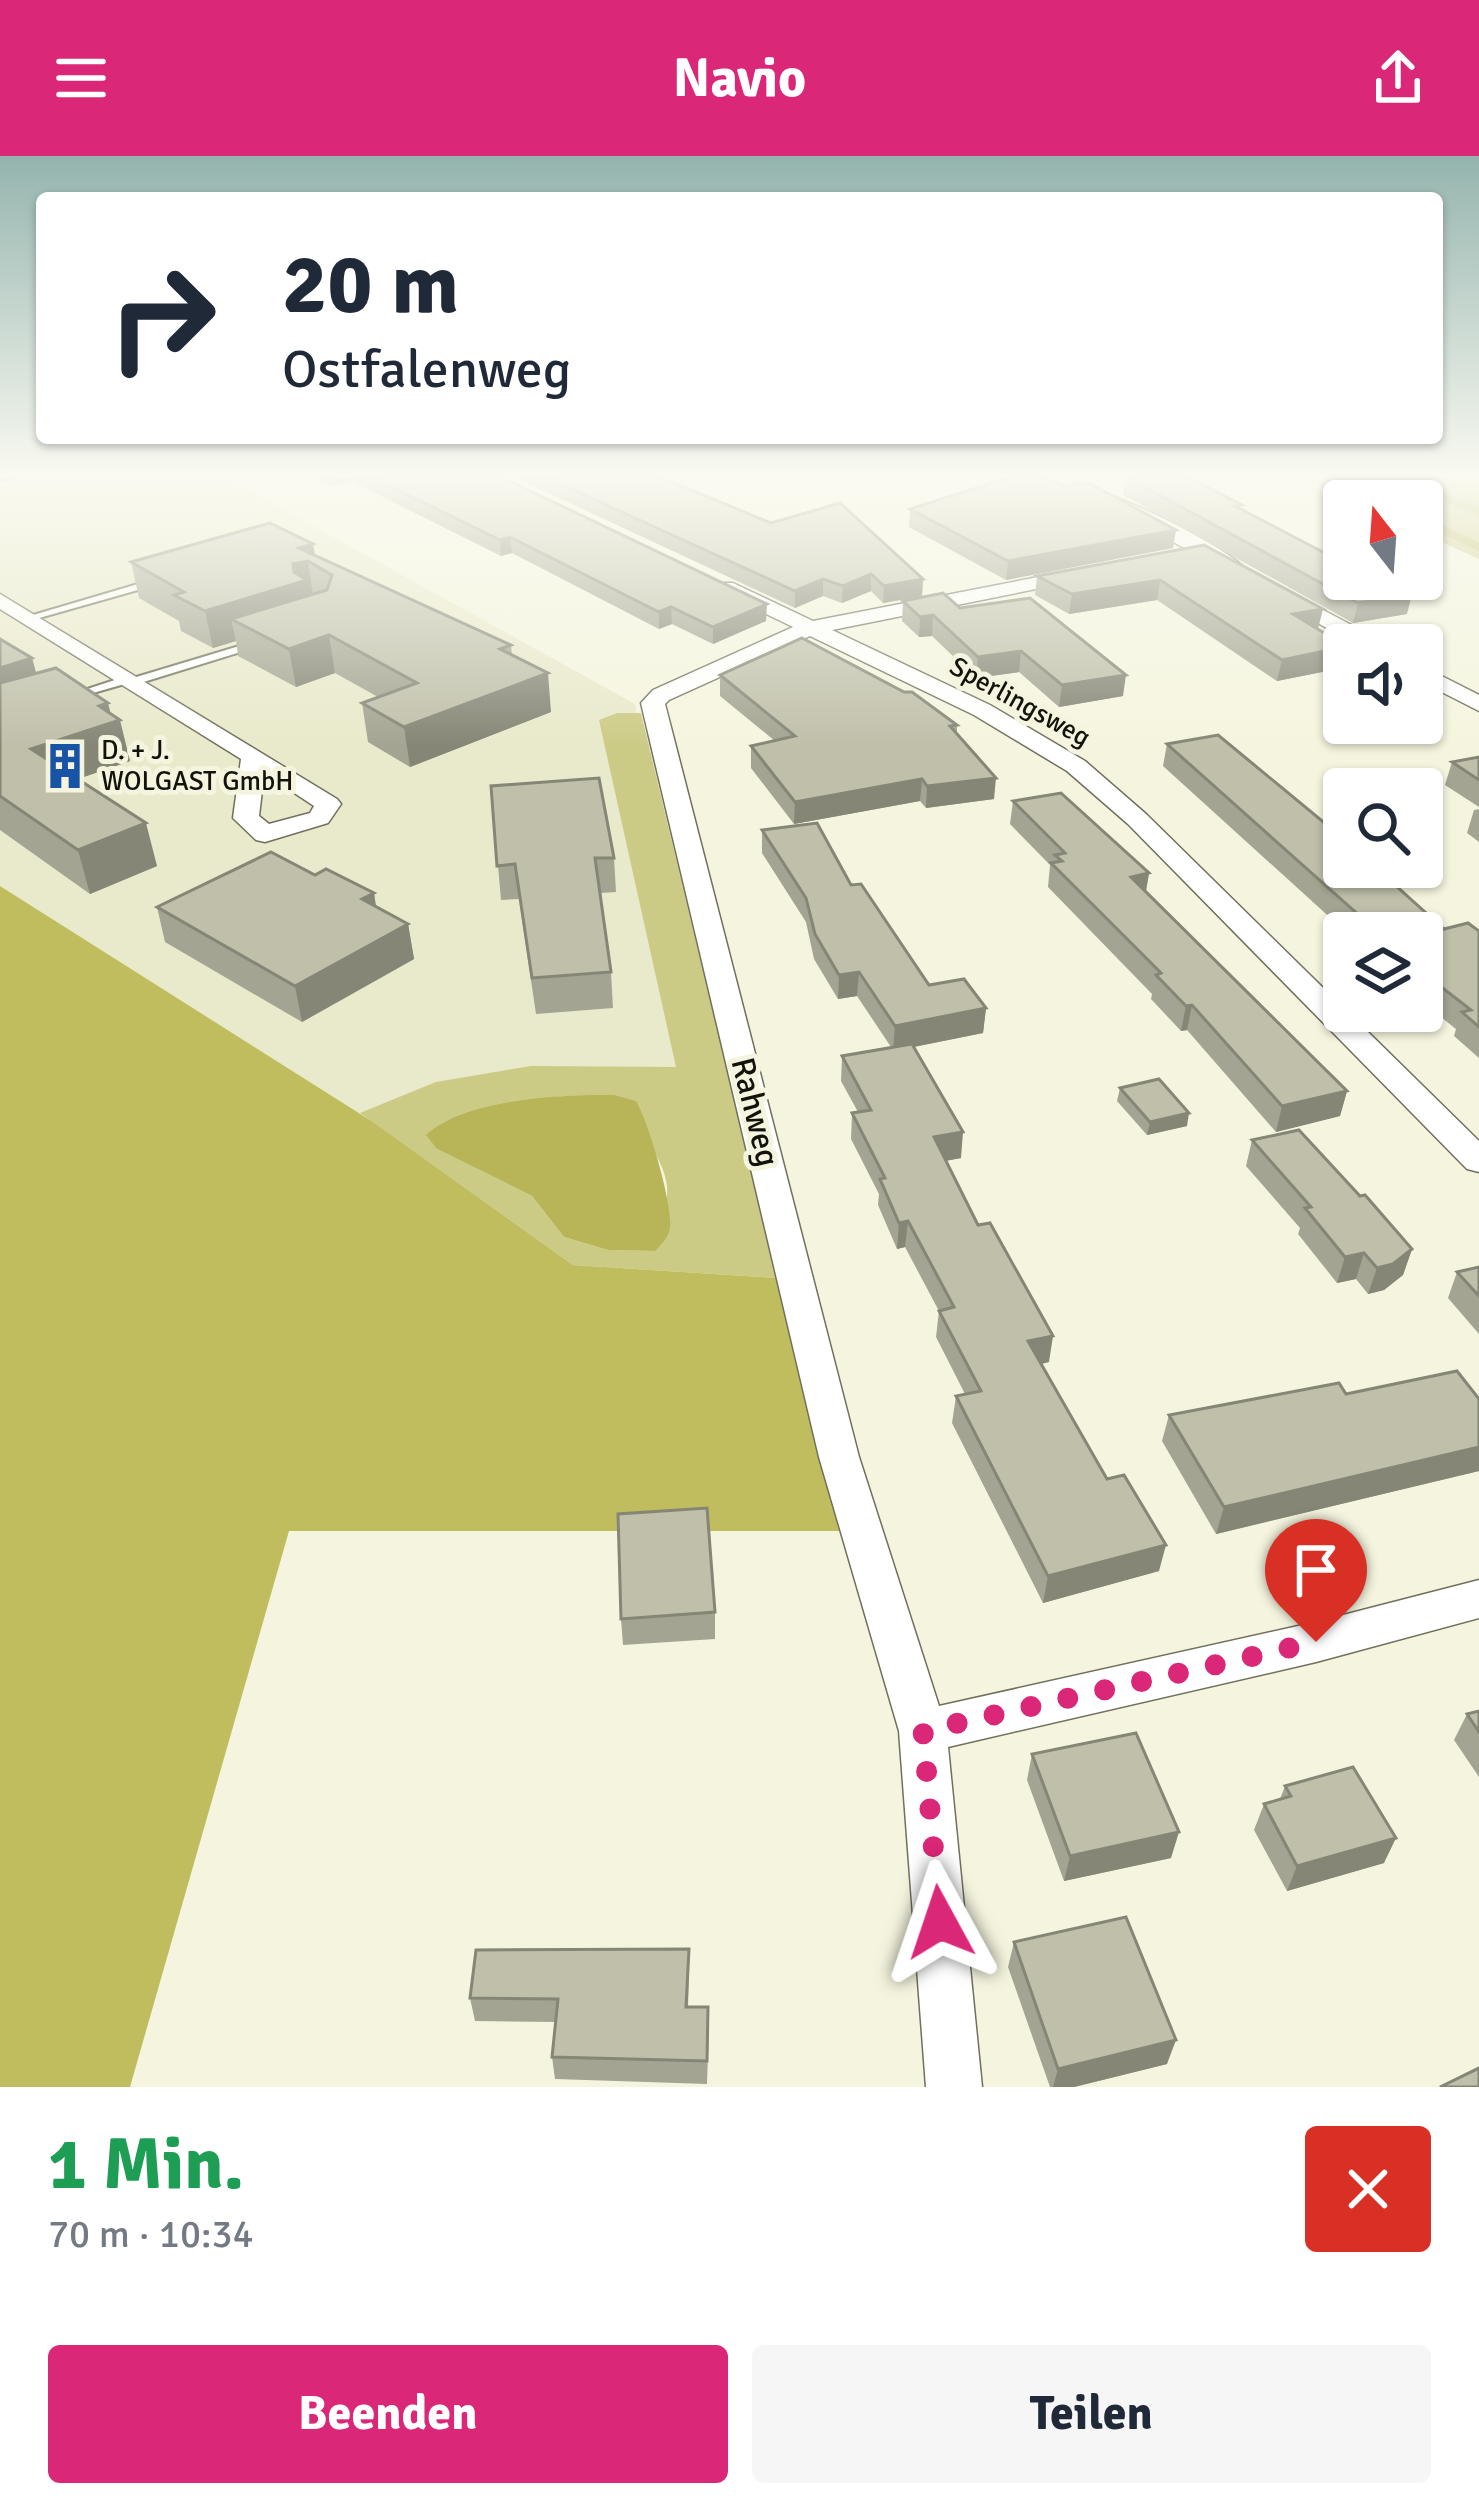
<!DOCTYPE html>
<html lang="de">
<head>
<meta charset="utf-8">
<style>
	:root { --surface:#fff; --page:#f6f6f7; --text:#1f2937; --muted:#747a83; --accent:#db2777 }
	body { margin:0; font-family:Signika,sans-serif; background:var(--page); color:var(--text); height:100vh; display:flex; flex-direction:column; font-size:45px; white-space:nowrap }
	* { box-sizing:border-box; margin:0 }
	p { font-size:39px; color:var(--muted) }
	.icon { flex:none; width:66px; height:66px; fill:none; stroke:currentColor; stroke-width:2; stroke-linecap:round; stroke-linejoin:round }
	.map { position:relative; height:1931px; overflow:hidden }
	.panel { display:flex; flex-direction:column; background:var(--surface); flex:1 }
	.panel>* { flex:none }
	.top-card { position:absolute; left:36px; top:36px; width:1407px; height:252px; border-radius:12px; box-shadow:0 3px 9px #0004; background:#fff; color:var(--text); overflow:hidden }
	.needle { width:78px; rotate:343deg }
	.fabs { position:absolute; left:1323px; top:324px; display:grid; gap:24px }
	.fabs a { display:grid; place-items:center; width:120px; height:120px; border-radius:12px; background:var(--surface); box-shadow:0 3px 9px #0004; font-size:60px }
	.pin { position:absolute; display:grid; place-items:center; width:102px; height:102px; color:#fff; margin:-123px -51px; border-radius:50% 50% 50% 0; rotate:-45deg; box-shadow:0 0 12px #0007 }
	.pin .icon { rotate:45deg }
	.me { position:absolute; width:132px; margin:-66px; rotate:355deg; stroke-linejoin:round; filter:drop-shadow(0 0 9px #0008) }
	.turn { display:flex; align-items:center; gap:42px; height:252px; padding:0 48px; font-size:54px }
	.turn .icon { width:156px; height:156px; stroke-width:2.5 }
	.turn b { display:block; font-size:84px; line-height:102px }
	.round { display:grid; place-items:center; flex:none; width:126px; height:126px; border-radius:12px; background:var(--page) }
	.head { display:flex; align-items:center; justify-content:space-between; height:204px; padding:0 48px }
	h1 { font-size:72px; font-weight:700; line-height:90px; color:#1e9e55 }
	.button { display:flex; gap:24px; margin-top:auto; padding:24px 48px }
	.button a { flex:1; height:138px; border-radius:12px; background:var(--accent); color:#fff; font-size:48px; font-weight:700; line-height:138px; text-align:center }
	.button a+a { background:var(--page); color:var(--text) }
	header { display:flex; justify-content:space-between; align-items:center; height:156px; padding:0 48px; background:var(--accent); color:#fff; font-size:54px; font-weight:700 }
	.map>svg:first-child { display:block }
</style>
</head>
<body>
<header><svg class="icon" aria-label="menu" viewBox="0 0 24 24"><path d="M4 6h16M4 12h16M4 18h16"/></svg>Navio<svg class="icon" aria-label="share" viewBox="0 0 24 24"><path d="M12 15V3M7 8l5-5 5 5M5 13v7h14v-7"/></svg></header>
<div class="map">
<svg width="1479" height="1931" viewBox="0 0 1479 1931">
	<rect width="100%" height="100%" fill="#f5f5df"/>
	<!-- built -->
	<path fill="#e9e9cb" d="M 0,321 L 225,321 L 635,548 L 692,919 L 373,966 L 0,730 Z"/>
	<!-- green -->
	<g fill="#cccb86" fill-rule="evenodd">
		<path d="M 1301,321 L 1461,321 L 1479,328 L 1479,403 L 1422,377 L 1422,345 L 1353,345 Z"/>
		<path d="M 617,557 L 641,557 L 777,1122 L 573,1109 L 360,957 L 436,926 L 531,910 L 676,911 L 599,564 ZM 614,939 C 632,964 664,1000 667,1030 C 668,1042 665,1046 669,1058 L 654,1095 L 608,1094 L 564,1081 L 532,1040 L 437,993 L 488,952 L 562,940 Z"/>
	</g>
	<!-- forest -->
	<path fill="#c0bd5f" d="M 0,730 L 373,966 L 573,1109 L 777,1122 L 859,1375 L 289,1375 L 130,1931 L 0,1931 Z"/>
	<!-- water -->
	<path fill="#b7b557" d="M 614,939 L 636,945 C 649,967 673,1049 670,1072 C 668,1082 662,1088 655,1095 L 608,1094 L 564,1081 L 532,1040 L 437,993 L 426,979 C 465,943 563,938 614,939 Z"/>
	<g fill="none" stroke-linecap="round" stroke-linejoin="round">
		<!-- stream -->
		<g stroke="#b7b557" stroke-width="8">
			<path d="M 1327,321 L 1380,345"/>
			<path d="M 1399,321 L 1479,356"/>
			<path d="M 1422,364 L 1479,391"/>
		</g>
		<defs>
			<g id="lane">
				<path d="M 155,423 L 160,426 L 159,428 L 32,464 L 23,462 Z"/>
				<path d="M 259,484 L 263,485 L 263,489 L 137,528 L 128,527 L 72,543 L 66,540 L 124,521 L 133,522 Z"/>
			</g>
			<g id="street">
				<path d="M 1040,321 C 1083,319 1213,382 1245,412 L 1228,416 L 1097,344 Z"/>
				<path d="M 1079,413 L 1089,419 L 1086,423 L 832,474 L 990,549 L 1085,605 L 1146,658 L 1479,985 L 1479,1016 L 1467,1013 L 1128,668 L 1067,615 L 974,559 L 810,480 L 669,544 L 665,548 L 859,1301 L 939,1550 L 1316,1466 L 1479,1424 L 1479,1462 L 1316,1506 L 948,1591 L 982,1931 L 926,1931 L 899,1575 L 819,1301 L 641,547 L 653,534 L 793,471 L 719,435 L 719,427 L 733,427 L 813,465 Z"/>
				<path d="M 1285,434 L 1380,484 L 1383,489 L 1356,489 L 1278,444 L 1275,440 Z"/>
				<path d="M 0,438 L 337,643 L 341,648 L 328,667 L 265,686 L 256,684 L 233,662 L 241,603 L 0,453 ZM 264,617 L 314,650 L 310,657 L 269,668 L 259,660 Z"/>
				<path d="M 1422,510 L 1479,539 L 1479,555 L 1422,526 Z"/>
			</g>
		</defs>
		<!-- lane casing -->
		<use href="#lane" stroke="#70705d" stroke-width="4"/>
		<!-- street casing -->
		<use href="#street" stroke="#70705d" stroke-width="3"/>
		<!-- lane -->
		<use href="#lane" fill="#fff" fill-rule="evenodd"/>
		<!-- street -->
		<use href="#street" fill="#fff" fill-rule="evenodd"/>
	</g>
	<!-- wall -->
	<g fill="#a4a492">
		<path d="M 310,321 L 501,321 L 766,465 L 713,488 L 672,468 L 659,473 L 512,397 L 501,400 L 351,325 L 330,330 Z"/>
		<path d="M 514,321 L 660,321 L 771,367 L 923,423 L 922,440 L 883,447 L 871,435 L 842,447 L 823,440 L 795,452 Z"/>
		<path d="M 1126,321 L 1241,353 L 1340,405 L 1407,458 L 1353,467 L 1123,339 Z"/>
		<path d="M 910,353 L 1176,374 L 1173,392 L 1006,424 L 909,371 Z"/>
		<path d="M 1204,389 L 1318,473 L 1344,489 L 1342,512 L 1277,525 L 1157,444 L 1069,458 L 1035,439 L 1037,420 Z"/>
		<path d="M 315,399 L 511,489 L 512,499 L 551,556 L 410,611 L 368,586 L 362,547 L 378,541 L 335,517 L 296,531 L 238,500 L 236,485 L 213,492 L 181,475 L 179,465 L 139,442 L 131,406 Z"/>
		<path d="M 903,445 L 960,452 L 1123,540 L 1059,551 L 1019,516 L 976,522 L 932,480 L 919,481 L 902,465 Z"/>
		<path d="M 0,483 L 32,502 L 36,517 L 111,558 L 130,605 L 78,623 L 157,710 L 90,738 L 0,674 Z"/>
		<path d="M 720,519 L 957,569 L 957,577 L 994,643 L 926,652 L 920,645 L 794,668 L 751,612 L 751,590 L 775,585 L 720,540 Z"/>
		<path d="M 1167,588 L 1444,773 L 1479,775 L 1479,902 L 1454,880 L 1456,873 L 1422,846 L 1422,777 L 1347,777 L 1163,610 Z"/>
		<path d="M 1479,601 L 1479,651 L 1445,629 L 1452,606 Z"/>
		<path d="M 491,630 L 614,702 L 616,736 L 600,737 L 611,816 L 613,852 L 536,858 L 519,743 L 501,744 Z"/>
		<path d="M 1013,645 L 1149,717 L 1146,736 L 1347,935 L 1340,960 L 1276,976 L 1187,874 L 1181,875 L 1151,843 L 1152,838 L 1048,731 L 1050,709 L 1010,668 Z"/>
		<path d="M 1479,653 L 1479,686 L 1467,677 L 1474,654 Z"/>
		<path d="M 762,674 L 851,729 L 929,829 L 986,852 L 983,877 L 914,891 L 961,1002 L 946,1005 L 1049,1206 L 1041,1208 L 1159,1415 L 1043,1447 L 952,1267 L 956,1240 L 965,1238 L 936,1181 L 939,1155 L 905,1091 L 897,1093 L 878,1049 L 879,1038 L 851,983 L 852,957 L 858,956 L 841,925 L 842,900 L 891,891 L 857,840 L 838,843 L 814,803 L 806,766 L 762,697 Z"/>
		<path d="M 315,719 L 374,737 L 376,751 L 408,768 L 414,803 L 302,866 L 165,786 L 157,751 Z"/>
		<path d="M 1120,932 L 1187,970 L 1147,979 L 1117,945 Z"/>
		<path d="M 1252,984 L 1360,1040 L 1412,1093 L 1403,1119 L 1384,1134 L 1368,1138 L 1356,1123 L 1337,1127 L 1298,1078 L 1300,1072 L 1246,1010 Z"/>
		<path d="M 1479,1111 L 1479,1178 L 1448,1142 L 1457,1116 Z"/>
		<path d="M 1346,1238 L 1479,1243 L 1479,1315 L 1216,1378 L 1162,1285 L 1169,1259 Z"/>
		<path d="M 715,1456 L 715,1483 L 623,1489 L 621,1463 Z"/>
		<path d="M 1479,1555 L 1479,1621 L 1454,1584 L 1467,1558 Z"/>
		<path d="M 1032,1598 L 1171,1702 L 1064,1725 L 1027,1624 Z"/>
		<path d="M 1285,1630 L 1384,1707 L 1287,1735 L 1254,1674 L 1264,1648 L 1280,1643 Z"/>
		<path d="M 1014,1786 L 1167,1908 L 1074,1931 L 1050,1931 L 1008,1811 Z"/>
		<path d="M 689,1817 L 688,1851 L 709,1874 L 707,1928 L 555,1923 L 552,1901 L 556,1866 L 475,1865 L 470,1842 Z"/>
	</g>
	<!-- shaded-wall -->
	<g fill="#868677">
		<path d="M 0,321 L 27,321 L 0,327 Z"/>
		<path d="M 328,321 L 351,321 L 351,325 L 330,330 Z"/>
		<path d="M 1176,374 L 1173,392 L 1006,424 L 1008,405 Z"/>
		<path d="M 510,381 L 512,397 L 501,400 L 500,384 Z"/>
		<path d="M 313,388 L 317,410 L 308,405 L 313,440 L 231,463 L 236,485 L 213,492 L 205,455 L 293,408 L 299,392 Z"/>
		<path d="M 871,418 L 871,435 L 842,447 L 843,430 Z"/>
		<path d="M 823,423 L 823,440 L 795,452 L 795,435 Z"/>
		<path d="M 923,423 L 922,440 L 883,447 L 884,430 Z"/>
		<path d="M 1160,424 L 1157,444 L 1069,458 L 1072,438 Z"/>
		<path d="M 1412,438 L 1407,458 L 1353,467 L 1358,447 Z"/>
		<path d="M 767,448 L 766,465 L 713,488 L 713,471 Z"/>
		<path d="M 671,451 L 672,468 L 659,473 L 659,456 Z"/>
		<path d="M 1323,453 L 1318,473 L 1293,458 Z"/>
		<path d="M 933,459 L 932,480 L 919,481 L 920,461 Z"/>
		<path d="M 329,479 L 335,517 L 296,531 L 289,493 Z"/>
		<path d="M 1344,491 L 1342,512 L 1277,525 L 1282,504 Z"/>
		<path d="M 1021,495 L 1019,516 L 976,522 L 978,501 Z"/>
		<path d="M 32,502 L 43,542 L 0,555 L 0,512 Z"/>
		<path d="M 548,517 L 551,556 L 410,611 L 404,571 Z"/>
		<path d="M 1126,519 L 1123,540 L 1059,551 L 1062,529 Z"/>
		<path d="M 108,547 L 113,566 L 120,564 L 130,605 L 43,635 L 31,593 L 99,550 Z"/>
		<path d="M 996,622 L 994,643 L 926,652 L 927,630 Z"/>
		<path d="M 922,623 L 920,645 L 794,668 L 795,646 Z"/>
		<path d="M 146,667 L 157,710 L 90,738 L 78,694 Z"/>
		<path d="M 1149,717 L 1145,740 L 1131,721 Z"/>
		<path d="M 374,737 L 379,772 L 362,743 Z"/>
		<path d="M 408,768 L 414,803 L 302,866 L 295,830 Z"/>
		<path d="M 859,816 L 857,840 L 838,843 L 839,819 Z"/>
		<path d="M 1192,849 L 1187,874 L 1181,875 L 1186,850 Z"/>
		<path d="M 986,852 L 983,877 L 893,895 L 895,870 Z"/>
		<path d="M 1347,935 L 1340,960 L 1276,976 L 1282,950 Z"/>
		<path d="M 1189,957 L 1187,970 L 1147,979 L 1150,966 Z"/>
		<path d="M 963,976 L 961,1002 L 932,1007 L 934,981 Z"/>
		<path d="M 908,1065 L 905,1091 L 897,1093 L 899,1067 Z"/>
		<path d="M 1412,1093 L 1403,1119 L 1384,1134 L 1368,1138 L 1377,1112 Z"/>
		<path d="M 1364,1097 L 1356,1123 L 1337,1127 L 1345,1101 Z"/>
		<path d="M 1053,1180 L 1049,1206 L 1024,1212 L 1028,1185 Z"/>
		<path d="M 1479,1291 L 1479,1315 L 1216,1378 L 1224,1351 Z"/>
		<path d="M 1166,1389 L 1159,1415 L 1043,1447 L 1048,1420 Z"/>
		<path d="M 1179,1676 L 1171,1702 L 1064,1725 L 1070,1700 Z"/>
		<path d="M 1396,1682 L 1384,1707 L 1287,1735 L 1297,1710 Z"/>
		<path d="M 1176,1884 L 1167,1908 L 1074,1931 L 1053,1931 L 1058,1913 Z"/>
	</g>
	<!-- building -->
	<g fill="#bfbfaa" stroke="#868677" stroke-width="3">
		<path d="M 371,321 L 501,321 L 767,448 L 713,471 L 671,451 L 659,456 L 510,381 L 500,384 Z"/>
		<path d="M 545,321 L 660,321 L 771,367 L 840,347 L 923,423 L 884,430 L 871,418 L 843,430 L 823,423 L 795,435 Z"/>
		<path d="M 1010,321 L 1039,321 L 1068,330 L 1089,327 L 1176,374 L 1008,405 L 910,353 Z"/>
		<path d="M 1126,321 L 1188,321 L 1242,349 L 1235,350 L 1340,405 L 1344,405 L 1344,423 L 1388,423 L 1412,438 L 1358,447 Z"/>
		<path d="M 270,367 L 313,388 L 299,392 L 511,489 L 500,493 L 548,517 L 404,571 L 362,547 L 417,527 L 329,479 L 289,493 L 231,463 L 327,434 L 332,419 L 308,405 L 293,408 L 294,416 L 307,424 L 205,455 L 174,439 L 184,436 L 131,406 Z"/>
		<path d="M 1204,389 L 1323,453 L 1293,458 L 1344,489 L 1344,491 L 1282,504 L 1160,424 L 1072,438 L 1037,420 Z"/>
		<path d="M 943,437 L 960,452 L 1030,442 L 1126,519 L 1062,529 L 1021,495 L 978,501 L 933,459 L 920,461 L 903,445 Z"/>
		<path d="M 802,482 L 904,536 L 912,536 L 957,569 L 950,570 L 996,622 L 927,630 L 922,623 L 795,646 L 751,590 L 795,580 L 720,519 Z"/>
		<path d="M 0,483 L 32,502 L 0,512 Z"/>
		<path d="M 56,512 L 108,547 L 99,550 L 120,564 L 31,593 L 146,667 L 78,694 L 0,640 L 0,527 Z"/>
		<path d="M 1218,579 L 1344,683 L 1344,711 L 1375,711 L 1444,773 L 1468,767 L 1479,775 L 1479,871 L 1462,856 L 1471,854 L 1422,816 L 1422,777 L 1371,777 L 1353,763 L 1362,762 L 1167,588 Z"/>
		<path d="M 1479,601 L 1479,624 L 1452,606 Z"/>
		<path d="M 599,622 L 614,702 L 595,702 L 611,816 L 532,822 L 515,708 L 497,710 L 491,630 Z"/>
		<path d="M 1061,637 L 1149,717 L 1131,721 L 1347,935 L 1282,950 L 1192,849 L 1186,850 L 1156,819 L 1161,817 L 1051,707 L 1062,705 L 1055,699 L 1065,697 L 1013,645 Z"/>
		<path d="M 817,667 L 851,729 L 861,728 L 929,829 L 964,823 L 986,852 L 895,870 L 859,816 L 839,819 L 815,778 L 806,742 L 762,674 Z"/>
		<path d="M 271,696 L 315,719 L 326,713 L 374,737 L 362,743 L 408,768 L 295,830 L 157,751 Z"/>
		<path d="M 912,888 L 963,976 L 934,981 L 978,1069 L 990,1067 L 1053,1180 L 1028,1185 L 1107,1323 L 1124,1319 L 1166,1389 L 1048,1420 L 956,1240 L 981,1235 L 939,1155 L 954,1151 L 908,1065 L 899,1067 L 880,1023 L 885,1022 L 852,957 L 871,954 L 842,900 Z"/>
		<path d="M 1159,923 L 1189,957 L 1150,966 L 1120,932 Z"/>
		<path d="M 1299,974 L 1360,1040 L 1365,1039 L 1412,1093 L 1393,1108 L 1377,1112 L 1364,1097 L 1345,1101 L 1305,1052 L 1311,1051 L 1252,984 Z"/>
		<path d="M 1479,1111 L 1479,1140 L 1457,1116 Z"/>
		<path d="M 1457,1215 L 1479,1243 L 1479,1291 L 1224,1351 L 1169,1259 L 1339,1227 L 1346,1238 Z"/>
		<path d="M 707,1352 L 715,1456 L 621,1463 L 618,1358 Z"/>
		<path d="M 1479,1555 L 1479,1576 L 1467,1558 Z"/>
		<path d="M 1136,1577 L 1179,1676 L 1070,1700 L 1032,1598 Z"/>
		<path d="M 1353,1611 L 1396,1682 L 1297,1710 L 1264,1648 L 1291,1640 L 1285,1630 Z"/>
		<path d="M 1126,1761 L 1176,1884 L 1058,1913 L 1014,1786 Z"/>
		<path d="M 689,1793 L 686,1851 L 708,1851 L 707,1905 L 552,1901 L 558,1843 L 470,1842 L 476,1794 Z"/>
		<path d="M 1479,1912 L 1479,1931 L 1440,1931 Z"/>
	</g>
	<!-- sky -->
	<linearGradient id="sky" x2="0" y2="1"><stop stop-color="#94b4ae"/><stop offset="0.54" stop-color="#fafaf1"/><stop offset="1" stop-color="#fafaf1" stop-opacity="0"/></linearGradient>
	<rect width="1479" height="591" fill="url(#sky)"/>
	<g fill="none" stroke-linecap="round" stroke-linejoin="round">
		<!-- route -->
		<path stroke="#db2777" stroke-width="21" stroke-dasharray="0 37.8" d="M 940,1766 L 923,1575 L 1316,1486"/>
	</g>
	<!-- icons -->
	<defs>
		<symbol id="building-bare" viewBox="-9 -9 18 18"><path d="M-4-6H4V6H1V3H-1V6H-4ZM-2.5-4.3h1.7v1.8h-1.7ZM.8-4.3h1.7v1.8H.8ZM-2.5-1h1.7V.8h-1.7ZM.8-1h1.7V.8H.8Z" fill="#1754a5" stroke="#f5f5df" stroke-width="2.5" paint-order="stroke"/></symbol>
	</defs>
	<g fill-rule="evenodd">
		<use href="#building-bare" x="32" y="577" width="66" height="66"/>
	</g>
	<g text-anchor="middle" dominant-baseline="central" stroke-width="10" stroke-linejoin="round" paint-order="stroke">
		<!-- far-street labels -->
		<g font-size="27" fill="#13130c" stroke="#f5f5df">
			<text transform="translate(1020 546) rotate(29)">Sperlingsweg</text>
		</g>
		<!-- far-poi labels -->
		<g font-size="27" fill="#13130c" stroke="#f5f5df" text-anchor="start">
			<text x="101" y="594">D. + J.<tspan x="101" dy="31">WOLGAST GmbH</tspan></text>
		</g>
		<!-- street labels -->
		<g font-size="33" fill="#13130c" stroke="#f5f5df">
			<text transform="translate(755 956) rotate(76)">Rahweg</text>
		</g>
	</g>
</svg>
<div class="fabs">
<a><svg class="needle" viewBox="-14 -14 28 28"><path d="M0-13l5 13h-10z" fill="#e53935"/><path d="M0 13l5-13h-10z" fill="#747a83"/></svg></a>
<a><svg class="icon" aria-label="sound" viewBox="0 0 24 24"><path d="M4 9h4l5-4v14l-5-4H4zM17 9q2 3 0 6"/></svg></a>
<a><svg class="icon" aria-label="search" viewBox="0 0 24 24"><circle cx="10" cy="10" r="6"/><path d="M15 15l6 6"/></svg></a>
<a><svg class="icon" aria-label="layers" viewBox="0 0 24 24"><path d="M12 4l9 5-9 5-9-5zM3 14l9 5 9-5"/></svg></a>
</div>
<div class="pin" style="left:1316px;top:1486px;background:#d93025"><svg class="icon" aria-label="arrive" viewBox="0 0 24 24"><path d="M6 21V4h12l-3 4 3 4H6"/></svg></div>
<svg class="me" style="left:940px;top:1766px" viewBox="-20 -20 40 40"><path d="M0-17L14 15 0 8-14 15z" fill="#db2777" stroke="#fff" stroke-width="4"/></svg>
<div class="top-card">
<div class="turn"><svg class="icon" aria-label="right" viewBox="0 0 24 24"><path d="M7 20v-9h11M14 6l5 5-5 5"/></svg><div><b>20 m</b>Ostfalenweg</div></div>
</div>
</div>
<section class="panel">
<div class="head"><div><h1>1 Min.</h1><p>70 m · 10:34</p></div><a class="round" style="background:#d93025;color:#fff"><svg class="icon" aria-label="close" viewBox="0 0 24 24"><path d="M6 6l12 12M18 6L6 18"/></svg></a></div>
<div class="button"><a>Beenden</a><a>Teilen</a></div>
</section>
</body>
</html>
